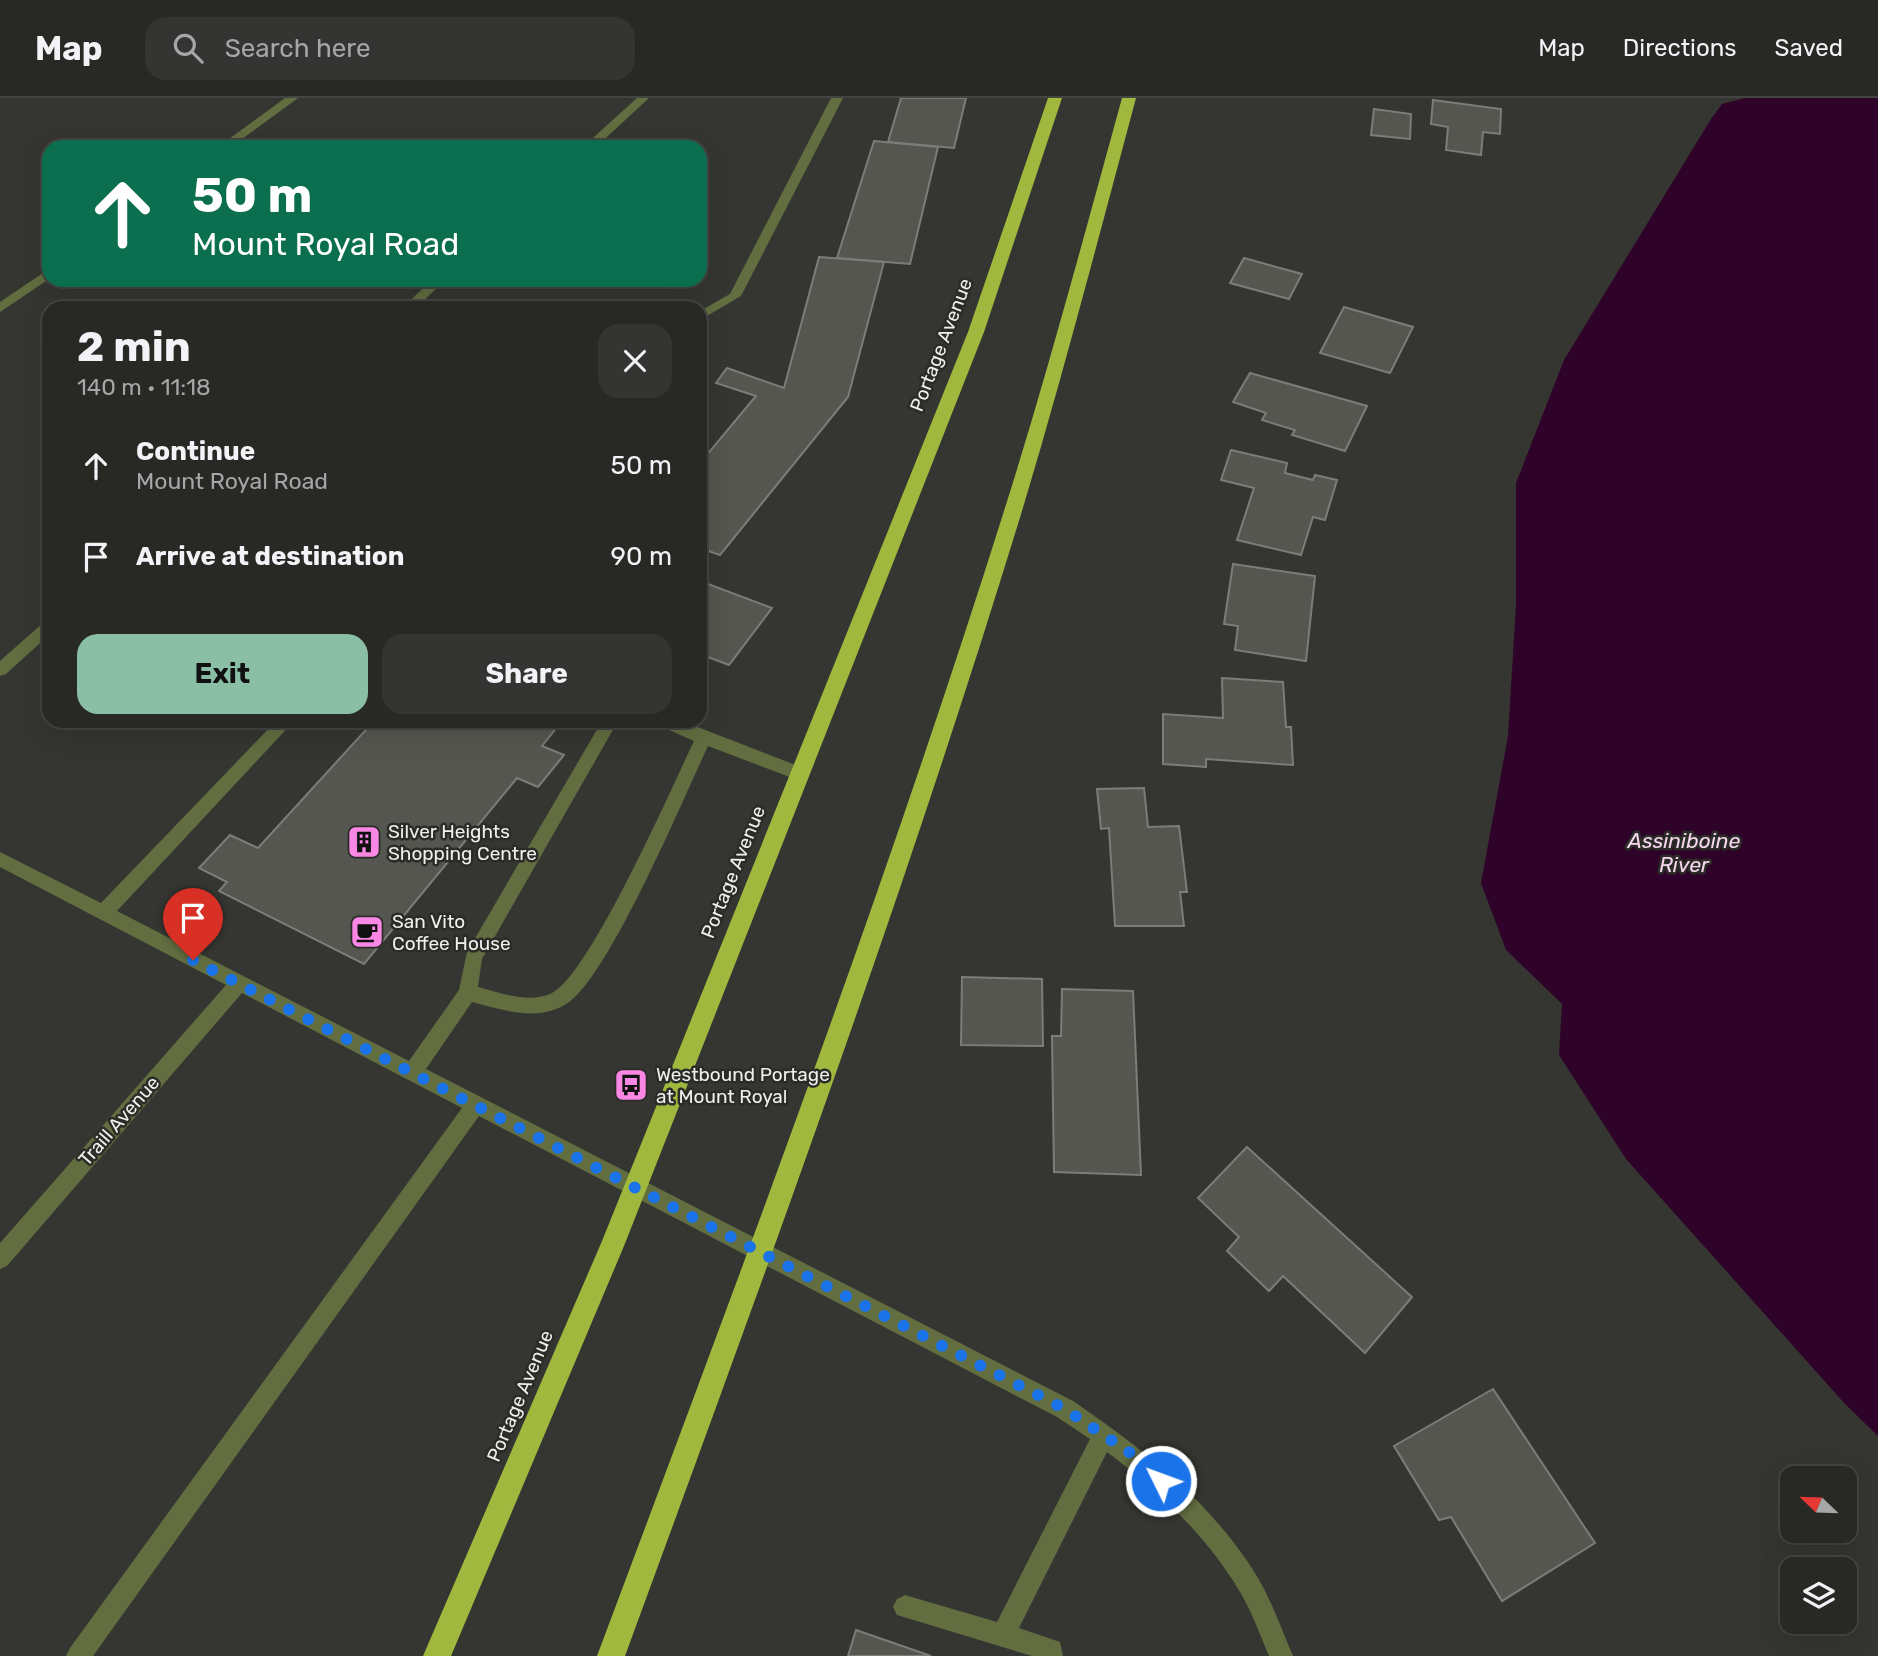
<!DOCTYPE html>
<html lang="en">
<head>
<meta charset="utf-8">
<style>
	:root { --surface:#282825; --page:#343432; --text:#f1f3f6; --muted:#a5a6a7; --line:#444442; --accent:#8abfa5 }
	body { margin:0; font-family:Rubik,sans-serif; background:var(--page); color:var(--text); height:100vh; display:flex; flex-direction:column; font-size:26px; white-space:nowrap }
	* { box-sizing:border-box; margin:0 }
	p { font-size:23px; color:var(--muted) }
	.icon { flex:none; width:38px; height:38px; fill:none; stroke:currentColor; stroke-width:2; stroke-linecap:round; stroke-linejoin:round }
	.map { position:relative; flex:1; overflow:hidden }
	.sheet { position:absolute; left:42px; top:203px; width:665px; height:427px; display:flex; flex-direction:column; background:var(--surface); border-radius:21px; box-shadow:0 7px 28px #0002,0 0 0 2px var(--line) }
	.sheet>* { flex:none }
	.hud { position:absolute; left:42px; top:42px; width:665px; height:147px; border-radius:21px; box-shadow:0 7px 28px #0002,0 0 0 2px var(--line); background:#0b6e4f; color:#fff; overflow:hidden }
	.needle { width:46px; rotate:293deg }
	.buttons { position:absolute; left:1780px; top:1368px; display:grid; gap:14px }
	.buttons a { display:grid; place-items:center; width:77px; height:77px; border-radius:14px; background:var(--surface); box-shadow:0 7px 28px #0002,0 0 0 2px var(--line); font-size:35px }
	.pin { position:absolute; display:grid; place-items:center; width:60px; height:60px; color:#fff; margin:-72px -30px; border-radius:50% 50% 50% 0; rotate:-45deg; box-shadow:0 0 7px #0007 }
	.pin .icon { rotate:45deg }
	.me { position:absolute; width:77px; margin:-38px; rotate:312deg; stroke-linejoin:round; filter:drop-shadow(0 0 5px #0008) }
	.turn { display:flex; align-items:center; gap:24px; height:147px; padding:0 35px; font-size:32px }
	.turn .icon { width:91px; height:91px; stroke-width:2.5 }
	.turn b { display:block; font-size:49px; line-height:60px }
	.round { display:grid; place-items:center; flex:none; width:74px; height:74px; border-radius:21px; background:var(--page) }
	.headline { display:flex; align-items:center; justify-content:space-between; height:119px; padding:0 35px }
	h1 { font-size:42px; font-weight:700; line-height:52px }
	.action { display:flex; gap:14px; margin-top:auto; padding:14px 35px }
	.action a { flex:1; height:80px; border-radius:21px; background:var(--accent); color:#111; font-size:28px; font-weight:700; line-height:80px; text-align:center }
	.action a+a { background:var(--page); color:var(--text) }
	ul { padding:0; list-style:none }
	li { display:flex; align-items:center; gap:21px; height:91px; padding:0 35px }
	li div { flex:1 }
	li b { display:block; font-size:26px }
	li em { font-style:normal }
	header { display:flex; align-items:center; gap:42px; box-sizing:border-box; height:98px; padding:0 35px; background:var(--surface); border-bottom:2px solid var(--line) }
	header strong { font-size:33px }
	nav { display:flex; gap:38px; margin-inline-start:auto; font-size:24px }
	.search { width:490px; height:63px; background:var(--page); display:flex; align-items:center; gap:18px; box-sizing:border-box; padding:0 24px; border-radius:21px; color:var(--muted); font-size:26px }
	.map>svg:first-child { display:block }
</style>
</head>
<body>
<header>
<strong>Map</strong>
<div class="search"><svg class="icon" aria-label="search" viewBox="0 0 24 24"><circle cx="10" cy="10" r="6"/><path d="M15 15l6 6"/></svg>Search here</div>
<nav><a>Map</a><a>Directions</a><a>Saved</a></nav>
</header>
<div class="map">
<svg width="1878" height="1558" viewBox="0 0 1878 1558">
	<rect width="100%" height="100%" fill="#353631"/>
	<!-- water -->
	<path fill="#2f0329" d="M 1745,0 L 1878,0 L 1878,1338 L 1846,1307 L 1626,1061 L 1559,957 L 1562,906 L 1506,852 L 1481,785 L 1508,638 L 1516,507 L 1516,385 L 1564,262 L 1711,21 L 1722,6 Z"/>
	<!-- building -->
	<g fill="#555650" stroke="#7b7d77" stroke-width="2">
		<path d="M 901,0 L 966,0 L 954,50 L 888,44 Z"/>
		<path d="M 1433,2 L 1501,11 L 1500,36 L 1483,34 L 1481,57 L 1446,52 L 1448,29 L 1431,26 Z"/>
		<path d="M 1374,11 L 1411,16 L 1410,41 L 1371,37 Z"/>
		<path d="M 874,43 L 938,49 L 910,166 L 837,160 Z"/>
		<path d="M 819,159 L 884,164 L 848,299 L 720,457 L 700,450 L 700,365 L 756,298 L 716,285 L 727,270 L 784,290 Z"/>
		<path d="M 1244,160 L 1302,176 L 1289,201 L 1230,185 Z"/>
		<path d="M 1344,209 L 1413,229 L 1390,275 L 1320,255 Z"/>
		<path d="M 1250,275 L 1367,308 L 1345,353 L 1292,337 L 1295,332 L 1262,322 L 1266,315 L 1233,304 Z"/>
		<path d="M 1231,352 L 1287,365 L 1285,375 L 1313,382 L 1315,377 L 1337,382 L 1325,422 L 1313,419 L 1301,457 L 1237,442 L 1254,390 L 1221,382 Z"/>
		<path d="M 1233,466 L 1315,478 L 1306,563 L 1235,552 L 1238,528 L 1224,526 Z"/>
		<path d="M 700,483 L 772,510 L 729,567 L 700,556 Z"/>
		<path d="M 1222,580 L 1283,584 L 1286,629 L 1291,629 L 1293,667 L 1206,661 L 1206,669 L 1163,666 L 1163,616 L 1223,620 Z"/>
		<path d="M 374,623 L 562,623 L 542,648 L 564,657 L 538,689 L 517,680 L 364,866 L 219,793 L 227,784 L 199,770 L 230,737 L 258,750 Z"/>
		<path d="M 1144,690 L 1148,729 L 1179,728 L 1187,794 L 1180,794 L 1184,828 L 1115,828 L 1109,730 L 1101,731 L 1097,691 Z"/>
		<path d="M 962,879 L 1042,881 L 1043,948 L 961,947 Z"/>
		<path d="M 1062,891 L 1133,893 L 1141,1077 L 1054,1074 L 1052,938 L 1061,938 Z"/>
		<path d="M 1247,1049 L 1412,1199 L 1365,1255 L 1283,1178 L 1269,1193 L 1227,1153 L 1239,1139 L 1198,1100 Z"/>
		<path d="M 1493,1291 L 1595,1445 L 1502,1503 L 1451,1419 L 1439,1422 L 1394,1348 Z"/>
		<path d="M 856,1532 L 931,1558 L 848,1558 Z"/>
	</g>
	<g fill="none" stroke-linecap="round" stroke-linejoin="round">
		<!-- minor -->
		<g fill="#626d40" fill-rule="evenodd">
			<path d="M 285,0 L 298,0 L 231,49 L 218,49 Z"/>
			<path d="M 637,0 L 649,0 L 596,49 L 583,49 Z"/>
			<path d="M 831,0 L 843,0 L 741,198 L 700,222 L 700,213 L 730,196 Z"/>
			<path d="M 49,171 L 49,181 L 0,214 L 0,204 Z"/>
			<path d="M 432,182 L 445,182 L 416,210 L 402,210 Z"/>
			<path d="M 49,522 L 49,537 L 6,576 L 0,578 L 0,563 L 44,524 Z"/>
			<path d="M 276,623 L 294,623 L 117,813 L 409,963 L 459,892 L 467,854 L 602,623 L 618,623 L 482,861 L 478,889 C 500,895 530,906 552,895 C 590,876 672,689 694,643 L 660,628 L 658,623 L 682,623 L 806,671 L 808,676 L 806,681 L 800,683 L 708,648 C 684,699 607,883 566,906 C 537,924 503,912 472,904 L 426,971 L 1073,1303 C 1143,1351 1209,1402 1255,1475 C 1271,1501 1281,1530 1293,1558 L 1269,1558 C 1260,1537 1252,1514 1240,1494 C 1207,1438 1159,1393 1107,1354 L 1019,1530 L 1060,1544 L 1063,1558 L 1032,1558 L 897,1517 L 893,1509 L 897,1501 L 905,1497 L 997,1524 L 1090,1341 L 1057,1319 L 479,1018 L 93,1558 L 66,1558 L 70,1550 L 462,1010 L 242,895 L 7,1168 L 0,1171 L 0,1145 L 226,887 L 0,769 L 0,754 L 101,805 Z"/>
		</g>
		<!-- highway -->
		<g fill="#a0b83e" fill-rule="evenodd">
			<path d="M 1048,0 L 1062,0 L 984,234 L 624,1148 L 451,1558 L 423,1558 L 602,1143 L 968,234 Z"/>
			<path d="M 1122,0 L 1136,0 C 1099,138 1063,277 1022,413 C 904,799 764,1179 625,1558 L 597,1558 C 739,1179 882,800 1004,413 C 1047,277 1084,138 1122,0 Z"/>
		</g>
	</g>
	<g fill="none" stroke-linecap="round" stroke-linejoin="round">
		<!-- route -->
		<path stroke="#1a73e8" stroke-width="12" stroke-dasharray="0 21.6" d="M 193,862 L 1065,1311 L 1129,1354 L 1161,1383"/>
	</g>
	<!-- icons -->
	<defs>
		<symbol id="building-square" viewBox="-11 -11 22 22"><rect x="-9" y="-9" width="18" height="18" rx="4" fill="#fb87e5" stroke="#2b2c27"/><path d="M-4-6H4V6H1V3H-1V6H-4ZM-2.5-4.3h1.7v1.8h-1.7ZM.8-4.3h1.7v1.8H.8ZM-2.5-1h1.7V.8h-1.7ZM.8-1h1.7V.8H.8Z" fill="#111"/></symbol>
		<symbol id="cafe-square" viewBox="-11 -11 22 22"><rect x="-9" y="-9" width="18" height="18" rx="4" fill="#fb87e5" stroke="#2b2c27"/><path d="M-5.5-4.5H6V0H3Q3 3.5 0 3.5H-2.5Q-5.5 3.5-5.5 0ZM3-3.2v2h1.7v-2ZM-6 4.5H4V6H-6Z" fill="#111"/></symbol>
		<symbol id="bus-square" viewBox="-11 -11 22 22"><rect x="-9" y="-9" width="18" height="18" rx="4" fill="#fb87e5" stroke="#2b2c27"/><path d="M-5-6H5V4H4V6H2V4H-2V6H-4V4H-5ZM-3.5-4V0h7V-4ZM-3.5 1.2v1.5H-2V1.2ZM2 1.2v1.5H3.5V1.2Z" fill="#111"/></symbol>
	</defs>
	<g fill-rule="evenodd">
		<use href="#building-square" x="345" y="725" width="38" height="38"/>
		<use href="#cafe-square" x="348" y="815" width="38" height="38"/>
		<use href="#bus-square" x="612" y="968" width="38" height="38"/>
	</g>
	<g text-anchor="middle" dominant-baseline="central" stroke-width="5" stroke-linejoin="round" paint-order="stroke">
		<!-- street labels -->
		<g font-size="19" fill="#eff0ec" stroke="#2b2c27">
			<text transform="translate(941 247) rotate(-69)">Portage Avenue</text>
			<text transform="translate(733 774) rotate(-68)">Portage Avenue</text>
			<text transform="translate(119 1023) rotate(-49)">Traill Avenue</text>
			<text transform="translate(520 1298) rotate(-67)">Portage Avenue</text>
		</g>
		<!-- poi labels -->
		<g font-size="19" fill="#eff0ec" stroke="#2b2c27" text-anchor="start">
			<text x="388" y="733">Silver Heights<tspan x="388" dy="22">Shopping Centre</tspan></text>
			<text x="392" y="823">San Vito<tspan x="392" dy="22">Coffee House</tspan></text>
			<text x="656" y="976">Westbound Portage<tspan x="656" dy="22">at Mount Royal</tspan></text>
		</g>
		<!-- water labels -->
		<g font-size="21" font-style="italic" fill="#f7d7ef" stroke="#2b2c27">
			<text x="1684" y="742">Assiniboine<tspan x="1684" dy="24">River</tspan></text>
		</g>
	</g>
</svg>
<div class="buttons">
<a><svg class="needle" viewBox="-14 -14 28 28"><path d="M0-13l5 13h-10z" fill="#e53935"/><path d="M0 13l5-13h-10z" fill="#a5a6a7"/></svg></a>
<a><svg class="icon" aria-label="layers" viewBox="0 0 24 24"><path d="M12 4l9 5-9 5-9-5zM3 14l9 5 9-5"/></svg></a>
</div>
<div class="pin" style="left:193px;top:862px;background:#d93025"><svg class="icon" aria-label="arrive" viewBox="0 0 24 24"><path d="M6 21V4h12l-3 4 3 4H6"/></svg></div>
<svg class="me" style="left:1161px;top:1383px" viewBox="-20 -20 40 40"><circle r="17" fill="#1a73e8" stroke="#fff" stroke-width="3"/><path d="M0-11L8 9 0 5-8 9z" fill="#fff"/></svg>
<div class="hud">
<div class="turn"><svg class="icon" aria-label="ahead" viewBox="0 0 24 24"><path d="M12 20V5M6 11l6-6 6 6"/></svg><div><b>50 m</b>Mount Royal Road</div></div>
</div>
<section class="sheet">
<div class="headline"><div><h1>2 min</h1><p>140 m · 11:18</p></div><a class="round"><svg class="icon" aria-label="close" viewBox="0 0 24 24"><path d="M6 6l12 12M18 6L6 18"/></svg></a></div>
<ul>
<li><svg class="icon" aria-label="ahead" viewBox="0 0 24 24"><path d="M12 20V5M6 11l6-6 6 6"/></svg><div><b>Continue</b><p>Mount Royal Road</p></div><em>50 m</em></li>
<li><svg class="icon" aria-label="arrive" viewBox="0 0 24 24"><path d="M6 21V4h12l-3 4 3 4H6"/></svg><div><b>Arrive at destination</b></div><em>90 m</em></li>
</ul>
<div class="action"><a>Exit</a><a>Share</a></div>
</section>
</div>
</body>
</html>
